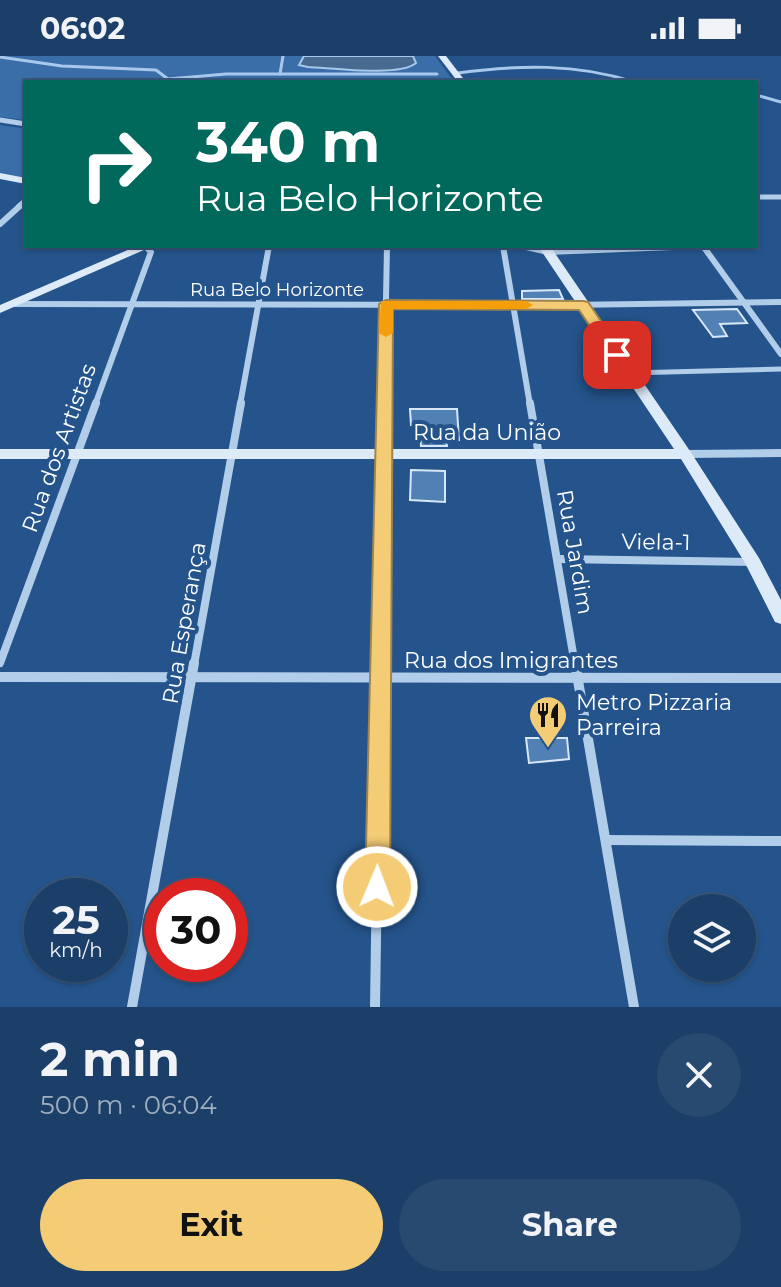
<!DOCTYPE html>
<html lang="en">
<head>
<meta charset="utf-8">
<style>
	:root { --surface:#1b3f68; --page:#284a71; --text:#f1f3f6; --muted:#a0afc0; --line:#39587c; --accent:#f5cc76 }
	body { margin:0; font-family:Montserrat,sans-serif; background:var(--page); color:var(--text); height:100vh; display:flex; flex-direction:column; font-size:30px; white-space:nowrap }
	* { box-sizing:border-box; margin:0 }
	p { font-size:26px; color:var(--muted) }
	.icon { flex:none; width:44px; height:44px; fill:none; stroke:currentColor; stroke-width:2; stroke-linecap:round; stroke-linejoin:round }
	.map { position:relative; height:951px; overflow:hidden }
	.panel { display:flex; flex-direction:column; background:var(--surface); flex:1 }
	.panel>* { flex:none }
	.top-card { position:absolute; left:24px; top:24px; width:734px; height:168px; border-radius:0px; box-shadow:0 2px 6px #0004,0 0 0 2px var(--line); background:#00695c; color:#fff; overflow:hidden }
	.tools { position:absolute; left:668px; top:838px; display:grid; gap:16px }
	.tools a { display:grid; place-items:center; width:88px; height:88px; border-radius:50%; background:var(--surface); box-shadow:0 2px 6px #0004,0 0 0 2px var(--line); font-size:40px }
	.speed { position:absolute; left:24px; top:822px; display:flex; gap:16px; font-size:40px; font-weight:700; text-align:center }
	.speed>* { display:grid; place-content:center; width:104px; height:104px; border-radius:50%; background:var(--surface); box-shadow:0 2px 6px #0004,0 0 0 2px var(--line); line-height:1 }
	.speed small { font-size:20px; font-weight:400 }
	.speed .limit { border:12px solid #d22; background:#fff; color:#111 }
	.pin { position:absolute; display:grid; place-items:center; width:68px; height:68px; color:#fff; margin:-34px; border-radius:16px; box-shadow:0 4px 12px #0006 }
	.me { position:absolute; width:88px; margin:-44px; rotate:1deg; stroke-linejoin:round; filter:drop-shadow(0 0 6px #0008) }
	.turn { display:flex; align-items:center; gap:28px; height:168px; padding:0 40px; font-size:36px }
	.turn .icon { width:104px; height:104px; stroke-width:2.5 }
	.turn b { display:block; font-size:56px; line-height:68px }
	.round { display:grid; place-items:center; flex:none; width:84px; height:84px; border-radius:42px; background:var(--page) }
	.headline { display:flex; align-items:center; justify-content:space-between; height:136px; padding:0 40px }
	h1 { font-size:48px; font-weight:700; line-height:60px }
	.primary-button { display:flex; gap:16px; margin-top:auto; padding:16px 40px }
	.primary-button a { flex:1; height:92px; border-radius:48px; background:var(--accent); color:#111; font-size:32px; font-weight:700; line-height:92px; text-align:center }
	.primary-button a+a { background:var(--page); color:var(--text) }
	.status { display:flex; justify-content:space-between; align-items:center; height:56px; padding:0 40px; background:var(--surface); direction:ltr }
	.status svg { height:22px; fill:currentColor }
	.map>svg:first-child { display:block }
</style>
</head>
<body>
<div class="status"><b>06:02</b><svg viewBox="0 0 49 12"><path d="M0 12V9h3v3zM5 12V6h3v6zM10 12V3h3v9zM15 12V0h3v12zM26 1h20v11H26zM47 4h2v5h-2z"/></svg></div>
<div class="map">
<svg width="781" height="951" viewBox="0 0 781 951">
	<rect width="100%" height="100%" fill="#24548b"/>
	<!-- green -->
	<g fill="#396ea8">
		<path d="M 0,0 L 435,0 L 454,26 L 26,26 L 26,64 L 0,61 Z"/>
		<path d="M 0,69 L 26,73 L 26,123 L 0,119 Z"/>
	</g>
	<!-- water -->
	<path fill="#486a91" stroke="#a7c8eb" stroke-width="2" d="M 304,0 L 413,0 L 416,7 C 400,21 332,12 308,11 L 299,9 Z"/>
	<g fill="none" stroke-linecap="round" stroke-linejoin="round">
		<!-- stream -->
		<g stroke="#a7c8eb" stroke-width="3">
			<path d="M 0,1 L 62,10 L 156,14 L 168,23 L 226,18 L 437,18"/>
			<path d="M 458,17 C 518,9 576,7 634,26"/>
			<path d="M 280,18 L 283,0"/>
			<path d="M 756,39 L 781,46"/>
		</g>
	</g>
	<!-- building -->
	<g fill="#5180b4" stroke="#d7e7f8" stroke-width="2">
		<path d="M 559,234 L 563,243 L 522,243 L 522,235 Z"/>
		<path d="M 737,253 L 747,267 L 720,268 L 727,280 L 713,281 L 693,254 Z"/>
		<path d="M 410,353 L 457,353 L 459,384 L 446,385 L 447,390 L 421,390 L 419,369 L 411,369 Z"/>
		<path d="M 411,414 L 445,415 L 445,446 L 410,444 Z"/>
		<path d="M 526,682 L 567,682 L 569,703 L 529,707 Z"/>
	</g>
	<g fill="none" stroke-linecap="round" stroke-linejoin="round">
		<!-- lane -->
		<path stroke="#b2cdea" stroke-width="5" d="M 629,317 L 781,313"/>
		<!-- street-far3 -->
		<g stroke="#b2cdea" stroke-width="5">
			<path d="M 0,64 L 26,68"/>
			<path d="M 756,141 L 781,141"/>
			<path d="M 18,151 L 26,144"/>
		</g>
		<!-- street-far2 -->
		<g stroke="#b2cdea" stroke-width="6">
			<path d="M 0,168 L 21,149"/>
			<path d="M 503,190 L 530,349"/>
			<path d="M 522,190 L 548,196 L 698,190"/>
			<path d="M 703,190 L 781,298"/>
			<path d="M 13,248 L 568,249 L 781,246"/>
			<path d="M 95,349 L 151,196 L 146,191"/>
			<path d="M 240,349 L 269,190"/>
			<path d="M 384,349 L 387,190"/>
		</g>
		<!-- street-far1 -->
		<g stroke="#b2cdea" stroke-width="8">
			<path d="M 530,347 L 575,609"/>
			<path d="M 685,398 L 781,397"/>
			<path d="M 558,503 L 753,506"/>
			<path d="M 0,607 L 96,347"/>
			<path d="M 194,609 L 241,347"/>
			<path d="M 380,609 L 385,347"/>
		</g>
		<!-- street -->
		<g stroke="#b2cdea" stroke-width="10">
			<path d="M 575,607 L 634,951"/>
			<path d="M 0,621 L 781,622"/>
			<path d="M 606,784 L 781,785"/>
			<path d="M 132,951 L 194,607"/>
			<path d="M 375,951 L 380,607"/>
		</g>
		<!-- secondary -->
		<g fill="#ddeaf8" fill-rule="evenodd">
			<path d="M 438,0 L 446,0 L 466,26 L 458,26 Z"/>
			<path d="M 0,117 L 26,122 L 26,128 L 0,123 Z"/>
			<path d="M 137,190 L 153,190 L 0,257 L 0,249 Z"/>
			<path d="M 538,190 L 550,190 L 690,395 L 759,502 L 781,544 L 781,568 L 775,566 L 745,507 L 681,403 L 0,403 L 0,393 L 674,393 Z"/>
		</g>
	</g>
	<!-- route -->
	<path fill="#f5cc76" stroke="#9f854d" stroke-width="2" d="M 386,244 L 583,245 L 588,246 L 624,299 L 622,303 L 612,303 L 579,254 L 393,253 L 390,831 L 386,840 L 377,843 L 369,840 L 365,831 L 379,248 Z"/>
	<!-- slow -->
	<path fill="#f59e0b" d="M 381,245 L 526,245 L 533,249 L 526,253 L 393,253 L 393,277 L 386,281 L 379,277 Z"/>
	<!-- icons -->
	<defs>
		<symbol id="restaurant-pin" viewBox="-11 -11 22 30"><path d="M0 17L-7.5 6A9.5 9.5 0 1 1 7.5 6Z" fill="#f5cc76" stroke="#24548b"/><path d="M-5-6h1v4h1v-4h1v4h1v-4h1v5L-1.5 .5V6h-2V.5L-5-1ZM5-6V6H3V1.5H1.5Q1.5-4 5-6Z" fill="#111"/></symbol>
	</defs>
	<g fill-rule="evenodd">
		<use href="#restaurant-pin" x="526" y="637" width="44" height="60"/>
	</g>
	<g text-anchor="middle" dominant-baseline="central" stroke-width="8" stroke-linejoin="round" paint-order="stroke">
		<!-- far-street labels -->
		<g font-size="18" fill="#fff" stroke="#24548b">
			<text x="277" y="234">Rua Belo Horizonte</text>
		</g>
		<!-- street labels -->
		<g font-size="22" fill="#fff" stroke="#24548b">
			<text x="487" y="376">Rua da União</text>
			<text transform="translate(59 392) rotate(-70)">Rua dos Artistas</text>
			<text transform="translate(656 486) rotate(1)">Viela-1</text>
			<text transform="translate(575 496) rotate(80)">Rua Jardim</text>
			<text transform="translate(184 567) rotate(-80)">Rua Esperança</text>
			<text x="511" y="604">Rua dos Imigrantes</text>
		</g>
		<!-- poi labels -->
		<g font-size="22" fill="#fff" stroke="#24548b" text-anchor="start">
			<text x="576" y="646">Metro Pizzaria<tspan x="576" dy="25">Parreira</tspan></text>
		</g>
	</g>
</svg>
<div class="tools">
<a><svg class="icon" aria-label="layers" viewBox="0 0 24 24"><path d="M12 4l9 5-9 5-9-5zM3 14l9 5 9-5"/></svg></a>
</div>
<div class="speed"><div>25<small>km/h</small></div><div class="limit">30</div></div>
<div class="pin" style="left:617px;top:299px;background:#d93025"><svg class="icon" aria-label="arrive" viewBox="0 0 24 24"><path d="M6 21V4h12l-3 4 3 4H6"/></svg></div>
<svg class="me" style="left:377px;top:831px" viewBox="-20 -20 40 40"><circle r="17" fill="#f5cc76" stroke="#fff" stroke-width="3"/><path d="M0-11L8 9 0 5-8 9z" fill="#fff"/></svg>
<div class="top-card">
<div class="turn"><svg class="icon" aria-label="right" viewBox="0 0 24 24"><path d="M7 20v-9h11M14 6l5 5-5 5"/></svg><div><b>340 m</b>Rua Belo Horizonte</div></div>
</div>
</div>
<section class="panel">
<div class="headline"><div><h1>2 min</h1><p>500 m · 06:04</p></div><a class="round"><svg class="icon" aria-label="close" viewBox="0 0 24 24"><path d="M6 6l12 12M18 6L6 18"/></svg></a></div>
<div class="primary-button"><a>Exit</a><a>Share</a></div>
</section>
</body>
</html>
